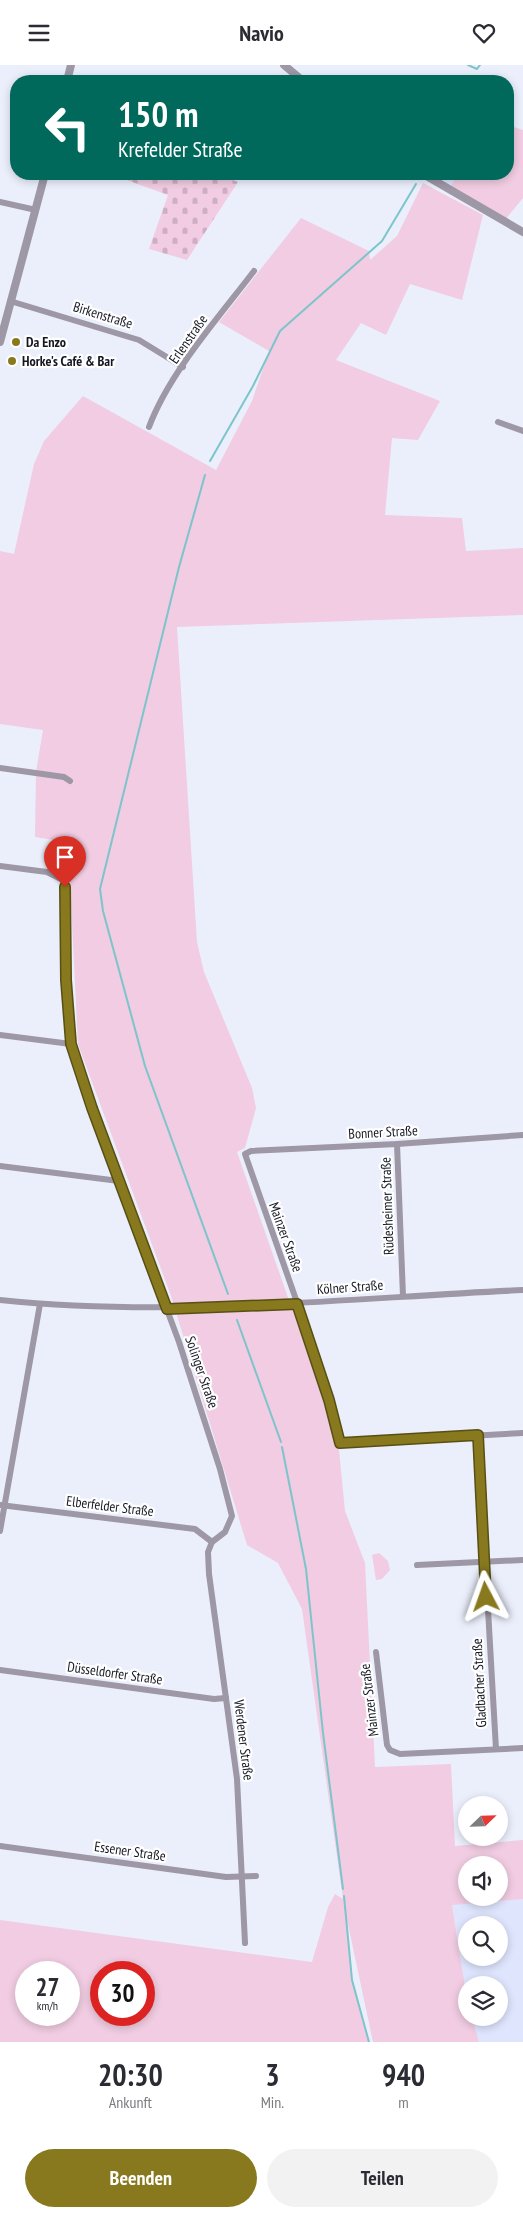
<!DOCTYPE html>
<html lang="de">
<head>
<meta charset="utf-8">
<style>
	:root { --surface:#fff; --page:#f2f2f3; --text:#2b2b33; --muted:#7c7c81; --accent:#88791e }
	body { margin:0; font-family:"PT Sans Narrow",sans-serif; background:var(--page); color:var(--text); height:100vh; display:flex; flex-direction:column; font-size:19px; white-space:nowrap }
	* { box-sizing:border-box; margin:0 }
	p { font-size:16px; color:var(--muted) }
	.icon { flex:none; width:28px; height:28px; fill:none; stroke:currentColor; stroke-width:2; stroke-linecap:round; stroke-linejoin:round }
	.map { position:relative; height:1977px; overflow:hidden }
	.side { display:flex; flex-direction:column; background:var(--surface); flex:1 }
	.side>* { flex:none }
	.banner { position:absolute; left:10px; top:10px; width:504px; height:105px; border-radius:20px; box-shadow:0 2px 8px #0003; background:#00695c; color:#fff; overflow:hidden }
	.needle { width:32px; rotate:67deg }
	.tools { position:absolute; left:458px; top:1731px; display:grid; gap:10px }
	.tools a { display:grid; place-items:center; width:50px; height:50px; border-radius:50%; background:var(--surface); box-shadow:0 2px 8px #0003; font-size:25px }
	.speed { position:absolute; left:15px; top:1896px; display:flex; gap:10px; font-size:25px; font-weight:700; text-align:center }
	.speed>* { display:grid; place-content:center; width:65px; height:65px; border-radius:50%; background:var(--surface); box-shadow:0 2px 8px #0003; line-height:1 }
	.speed small { font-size:12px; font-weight:400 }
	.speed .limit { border:8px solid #d22; background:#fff; color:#111 }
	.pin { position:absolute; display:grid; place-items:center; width:42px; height:42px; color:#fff; margin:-51px -21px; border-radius:50% 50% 50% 0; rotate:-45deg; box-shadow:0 0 5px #0007 }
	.pin .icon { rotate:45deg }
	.me { position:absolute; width:55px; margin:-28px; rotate:356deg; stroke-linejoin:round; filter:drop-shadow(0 0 4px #0008) }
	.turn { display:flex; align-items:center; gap:18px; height:105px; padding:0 25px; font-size:22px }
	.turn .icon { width:65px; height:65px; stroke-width:2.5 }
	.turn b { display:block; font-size:35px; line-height:42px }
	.eta { display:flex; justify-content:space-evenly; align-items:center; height:85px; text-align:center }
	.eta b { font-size:30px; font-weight:800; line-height:35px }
	.cta { display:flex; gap:10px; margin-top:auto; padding:10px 25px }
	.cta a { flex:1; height:58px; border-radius:30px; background:var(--accent); color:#fff; font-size:20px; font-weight:800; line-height:58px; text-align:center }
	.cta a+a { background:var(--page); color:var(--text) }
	header { display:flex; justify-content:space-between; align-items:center; height:65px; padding:0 25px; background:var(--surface); font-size:22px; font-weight:800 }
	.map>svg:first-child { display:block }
</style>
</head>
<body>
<header><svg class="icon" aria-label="menu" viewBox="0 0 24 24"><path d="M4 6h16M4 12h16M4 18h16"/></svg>Navio<svg class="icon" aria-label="heart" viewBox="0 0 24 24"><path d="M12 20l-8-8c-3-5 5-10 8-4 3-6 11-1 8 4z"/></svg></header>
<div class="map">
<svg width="523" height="1977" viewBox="0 0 523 1977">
	<defs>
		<pattern id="cemetery-stones" width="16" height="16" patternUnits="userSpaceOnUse" patternTransform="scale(1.25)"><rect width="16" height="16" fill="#f1cce2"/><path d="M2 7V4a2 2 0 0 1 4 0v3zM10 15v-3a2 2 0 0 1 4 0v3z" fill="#ceaec2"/></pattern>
	</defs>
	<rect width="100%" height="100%" fill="#ebeffc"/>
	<!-- built -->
	<g fill="#dee5fd" fill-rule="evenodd">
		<path d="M 427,109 L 457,109 L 450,123 Z"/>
		<path d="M 523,1834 L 523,1977 L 479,1977 L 472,1953 L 499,1952 L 499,1920 L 466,1920 L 466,1928 L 452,1839 ZM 466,1860 L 499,1860 L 499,1892 L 466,1892 Z"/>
	</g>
	<!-- green -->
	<g fill="#f1cce2" fill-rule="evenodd">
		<path d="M 508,60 L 523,65 L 523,133 L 505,155 L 450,123 L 457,109 L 508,109 Z"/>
		<path d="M 423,118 L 483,150 L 462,235 L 410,219 L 386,270 L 361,258 L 336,295 L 440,336 L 418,375 L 392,373 L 385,450 L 462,453 L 466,486 L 523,483 L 523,550 L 177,562 L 197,877 L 204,907 L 252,1023 L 256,1043 L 245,1083 L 237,1087 L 338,1375 L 345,1446 L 365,1498 L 375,1702 L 451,1699 L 455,1781 L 523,1775 L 523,1834 L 452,1840 L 466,1928 L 466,1952 L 472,1953 L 479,1977 L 373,1977 L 346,1850 L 352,1915 L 369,1977 L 0,1977 L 0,1855 L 312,1897 L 328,1842 L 335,1829 L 343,1834 L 302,1544 L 278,1498 L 247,1480 L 171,1231 L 78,979 L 68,777 L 35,772 L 36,707 L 43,665 L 0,659 L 0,486 L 14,489 L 34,399 L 44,376 L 83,331 L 216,405 L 252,336 L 269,286 L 219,257 L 301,153 L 369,186 L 370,195 L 397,171 ZM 466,1800 L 499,1800 L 499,1832 L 466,1832 ZM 26,1908 L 69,1908 L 69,1950 L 26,1950 ZM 101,1908 L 144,1908 L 144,1950 L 101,1950 Z"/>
		<path d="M 379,1488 L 388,1496 L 390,1505 L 382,1514 L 376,1515 L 372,1490 Z"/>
	</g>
	<!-- cemetery -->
	<path fill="url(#cemetery-stones)" d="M 110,109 L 216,109 L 238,117 L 187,195 L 149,184 L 168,130 Z"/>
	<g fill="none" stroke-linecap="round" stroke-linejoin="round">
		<!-- stream -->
		<g stroke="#7dc4cb" stroke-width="2">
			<path d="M 468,0 L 477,4 L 480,0"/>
			<path d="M 210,396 L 253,321 L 280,266 L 382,176 L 416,119"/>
			<path d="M 205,410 L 179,502 L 100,824 L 103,846 L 145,1001 L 228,1229"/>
			<path d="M 237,1255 L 281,1377"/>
			<path d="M 282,1382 L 306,1504 L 323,1668 L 343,1824"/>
			<path d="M 344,1831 L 352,1915 L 369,1977"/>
		</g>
		<!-- minor -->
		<g stroke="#9e97a5" stroke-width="6">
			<path d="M 0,137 L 36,145"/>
			<path d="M 10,236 L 139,275 L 183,302"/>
			<path d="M 498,357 L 523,366"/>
			<path d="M 149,362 C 169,308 219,252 254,206"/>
			<path d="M 0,703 L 64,712 L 70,716"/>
			<path d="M 0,801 L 47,807 L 63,815 L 66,915 L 71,979 L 92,1043 L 179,1277 L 220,1404 L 232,1451 L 225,1467 L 212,1477"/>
			<path d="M 0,970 L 71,979"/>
			<path d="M 523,1070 L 397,1079 L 251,1086 L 245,1089 L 313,1283 L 340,1378 L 523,1368"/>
			<path d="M 397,1079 L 403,1231"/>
			<path d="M 0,1101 L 119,1116"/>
			<path d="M 0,1235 C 174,1253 349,1233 523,1225"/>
			<path d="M 478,1370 L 496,1684"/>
			<path d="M 0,1440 L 195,1464 L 212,1477"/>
			<path d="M 0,1466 L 40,1239"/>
			<path d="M 212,1477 L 208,1487 L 209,1509 L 237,1714 L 245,1878"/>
			<path d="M 417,1500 L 523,1495"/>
			<path d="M 376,1587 L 387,1680 L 390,1685 L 400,1689 L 523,1683"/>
			<path d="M 0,1605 L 214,1634 L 226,1633"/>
			<path d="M 0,1781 L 226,1812 L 256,1811"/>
		</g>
		<!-- tertiary -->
		<g stroke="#9e97a5" stroke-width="8">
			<path d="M 284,0 L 303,16"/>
			<path d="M 67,16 L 71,0"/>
			<path d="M 423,109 L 523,167"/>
			<path d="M 0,277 L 45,109"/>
		</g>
	</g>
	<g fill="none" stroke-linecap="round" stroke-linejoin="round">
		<defs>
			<path id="route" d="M 65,822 L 66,915 L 71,979 L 92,1043 L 167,1244 L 297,1239 L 329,1335 L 340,1378 L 478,1370 L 486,1532"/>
		</defs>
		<!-- route casing -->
		<use href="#route" stroke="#584f14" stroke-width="12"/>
		<!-- route -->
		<use href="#route" stroke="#88791e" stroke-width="9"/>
	</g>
	<!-- markers -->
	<g fill="#88791e" stroke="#fff" stroke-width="2">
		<circle cx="16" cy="277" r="5"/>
		<circle cx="12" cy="296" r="5"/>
	</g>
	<g text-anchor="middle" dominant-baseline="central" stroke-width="4.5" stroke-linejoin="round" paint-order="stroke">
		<!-- street labels -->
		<g font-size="14" fill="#151823" stroke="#fff">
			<text transform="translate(103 250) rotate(17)">Birkenstraße</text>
			<text transform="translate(188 274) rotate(-55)">Erlenstraße</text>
			<text transform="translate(383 1067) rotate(-3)">Bonner Straße</text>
			<text transform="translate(387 1141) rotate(-92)">Rüdesheimer Straße</text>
			<text transform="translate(286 1172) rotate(70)">Mainzer Straße</text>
			<text transform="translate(350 1222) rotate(-4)">Kölner Straße</text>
			<text transform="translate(202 1307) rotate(71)">Solinger Straße</text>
			<text transform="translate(110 1441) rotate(7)">Elberfelder Straße</text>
			<text transform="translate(115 1608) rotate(8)">Düsseldorfer Straße</text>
			<text transform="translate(479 1618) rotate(-93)">Gladbacher Straße</text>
			<text transform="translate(369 1635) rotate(-97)">Mainzer Straße</text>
			<text transform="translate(244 1675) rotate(83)">Werdener Straße</text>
			<text transform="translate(130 1786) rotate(8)">Essener Straße</text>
		</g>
		<!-- poi labels -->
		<g font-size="14" font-weight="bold" fill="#151823" stroke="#fff" text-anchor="start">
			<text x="26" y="277">Da Enzo</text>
			<text x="22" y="296">Horke's Café &amp; Bar</text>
		</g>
	</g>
</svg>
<div class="tools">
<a><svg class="needle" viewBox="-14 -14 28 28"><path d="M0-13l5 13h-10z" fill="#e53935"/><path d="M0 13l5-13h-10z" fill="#7c7c81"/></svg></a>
<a><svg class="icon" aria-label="sound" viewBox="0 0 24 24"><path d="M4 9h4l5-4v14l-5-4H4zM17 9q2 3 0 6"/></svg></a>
<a><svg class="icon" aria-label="search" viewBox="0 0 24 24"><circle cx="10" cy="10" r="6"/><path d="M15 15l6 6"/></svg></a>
<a><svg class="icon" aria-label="layers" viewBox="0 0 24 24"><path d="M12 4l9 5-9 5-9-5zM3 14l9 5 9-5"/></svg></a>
</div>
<div class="speed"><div>27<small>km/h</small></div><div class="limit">30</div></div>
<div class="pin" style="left:65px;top:822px;background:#d93025"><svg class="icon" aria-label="arrive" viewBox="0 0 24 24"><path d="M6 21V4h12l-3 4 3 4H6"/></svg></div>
<svg class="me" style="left:486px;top:1532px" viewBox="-20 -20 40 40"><path d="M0-17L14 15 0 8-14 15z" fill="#88791e" stroke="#fff" stroke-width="4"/></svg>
<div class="banner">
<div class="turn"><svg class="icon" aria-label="left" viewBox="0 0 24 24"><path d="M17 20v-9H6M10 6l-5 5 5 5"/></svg><div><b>150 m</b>Krefelder Straße</div></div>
</div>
</div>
<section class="side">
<div class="eta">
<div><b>20:30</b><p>Ankunft</p></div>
<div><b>3</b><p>Min.</p></div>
<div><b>940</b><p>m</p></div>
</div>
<div class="cta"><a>Beenden</a><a>Teilen</a></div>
</section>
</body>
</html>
